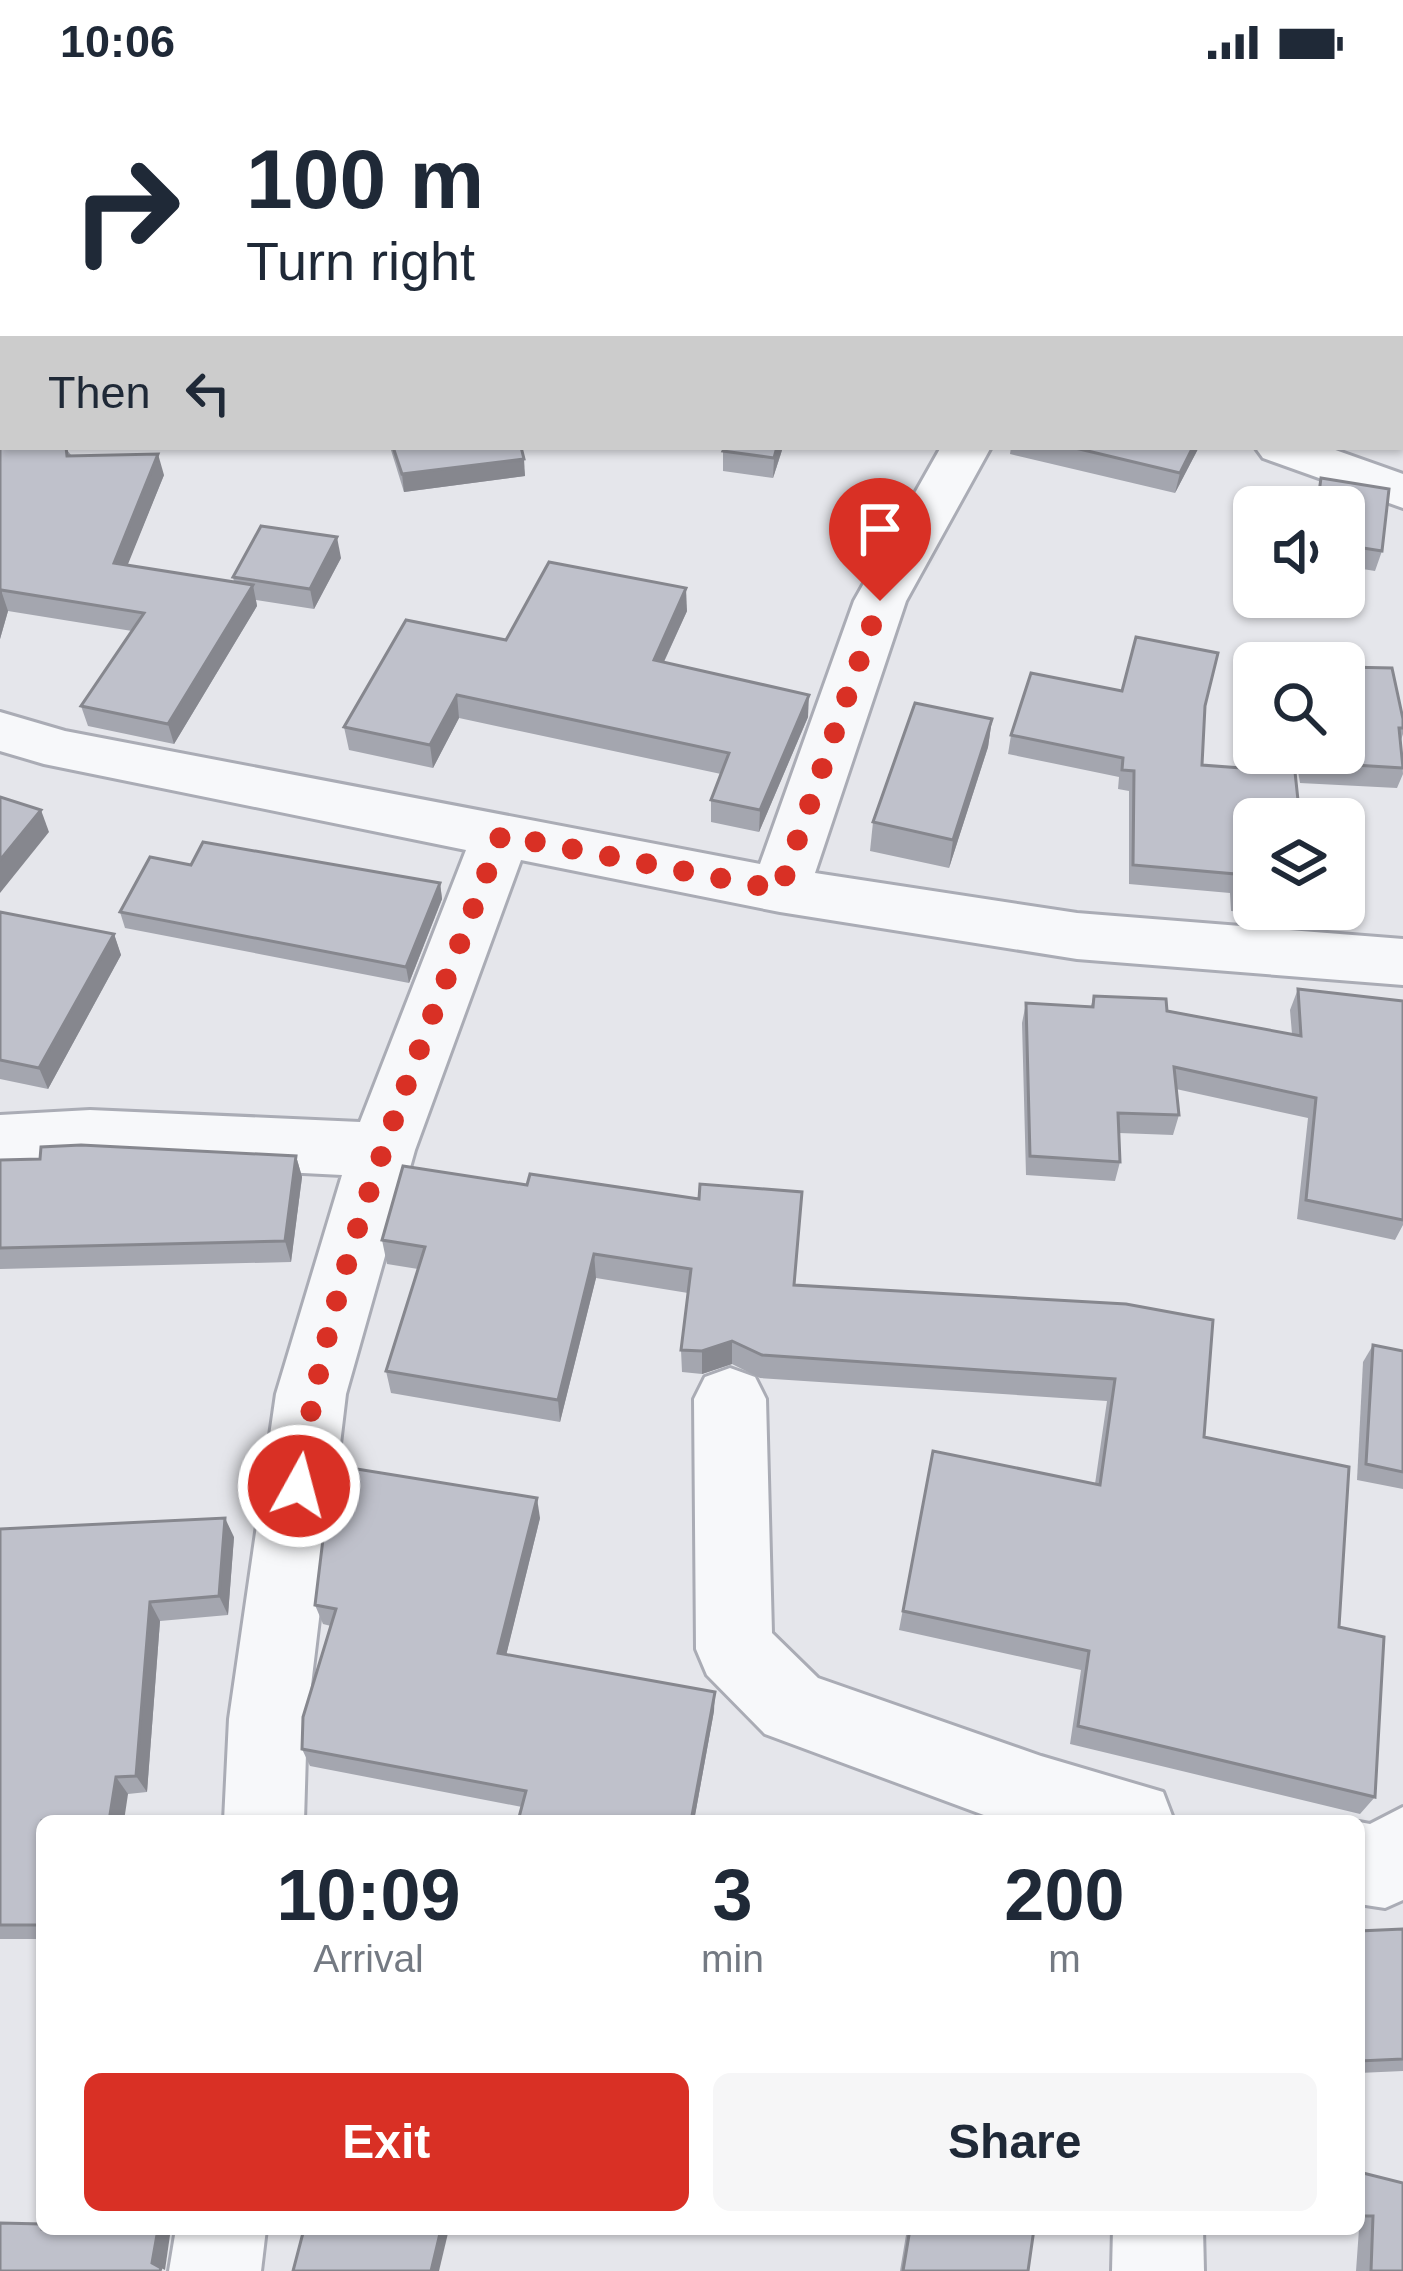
<!DOCTYPE html>
<html lang="en">
<head>
<meta charset="utf-8">
<style>
	:root { --surface:#fff; --page:#f6f6f7; --text:#1f2937; --muted:#747a83; --accent:#d93025 }
	body { margin:0; font-family:Helvetica,sans-serif; background:var(--page); color:var(--text); height:100vh; display:flex; flex-direction:column; font-size:45px; white-space:nowrap }
	* { box-sizing:border-box; margin:0 }
	p { font-size:39px; color:var(--muted) }
	.icon { flex:none; width:66px; height:66px; fill:none; stroke:currentColor; stroke-width:2; stroke-linecap:round; stroke-linejoin:round }
	.map { position:relative; flex:1; overflow:hidden }
	.drawer { position:absolute; left:36px; top:1731px; width:1329px; height:420px; display:flex; flex-direction:column; background:var(--surface); border-radius:18px; box-shadow:0 3px 9px #0004 }
	.drawer>* { flex:none }
	.banner { position:absolute; left:0px; top:0px; width:1404px; height:366px; box-shadow:0 3px 9px #0004; background:#fff; color:var(--text); overflow:hidden }
	.fabs { position:absolute; left:1233px; top:402px; display:grid; gap:24px }
	.fabs a { display:grid; place-items:center; width:132px; height:132px; border-radius:18px; background:var(--surface); box-shadow:0 3px 9px #0004; font-size:60px }
	.pin { position:absolute; display:grid; place-items:center; width:102px; height:102px; color:#fff; margin:-123px -51px; border-radius:50% 50% 50% 0; rotate:-45deg; box-shadow:0 0 12px #0007 }
	.pin .icon { rotate:45deg }
	.me { position:absolute; width:132px; margin:-66px; rotate:7deg; stroke-linejoin:round; filter:drop-shadow(0 0 9px #0008) }
	.turn { display:flex; align-items:center; gap:42px; height:252px; padding:0 48px; font-size:54px }
	.turn .icon { width:156px; height:156px; stroke-width:2.5 }
	.turn b { display:block; font-size:84px; line-height:102px }
	.then { display:flex; align-items:center; height:114px; padding:0 48px; background:#0003; gap:24px; font-size:45px }
	.eta { display:flex; justify-content:space-evenly; align-items:center; height:204px; text-align:center }
	.eta b { font-size:72px; font-weight:700; line-height:84px }
	.primary-button { display:flex; gap:24px; margin-top:auto; padding:24px 48px }
	.primary-button a { flex:1; height:138px; border-radius:18px; background:var(--accent); color:#fff; font-size:48px; font-weight:700; line-height:138px; text-align:center }
	.primary-button a+a { background:var(--page); color:var(--text) }
	.status { display:flex; justify-content:space-between; align-items:center; height:84px; padding:0 60px; background:var(--surface); direction:ltr }
	.status svg { height:33px; fill:currentColor }
	.map>svg:first-child { display:block }
</style>
</head>
<body>
<div class="status"><b>10:06</b><svg viewBox="0 0 49 12"><path d="M0 12V9h3v3zM5 12V6h3v6zM10 12V3h3v9zM15 12V0h3v12zM26 1h20v11H26zM47 4h2v5h-2z"/></svg></div>
<div class="map">
<svg width="1403" height="2187" viewBox="0 0 1403 2187">
	<rect width="100%" height="100%" fill="#e5e6eb"/>
	<g fill="none" stroke-linecap="round" stroke-linejoin="round">
		<defs>
			<g id="minor">
				<path d="M 3,62 L 3,88 L 0,89 L 0,63 Z"/>
				<path d="M 941,363 L 991,363 L 906,517 L 815,789 L 1077,829 L 1403,855 L 1403,901 L 1077,875 L 780,828 L 521,776 L 415,1066 L 346,1310 L 307,1635 L 304,1737 L 224,1737 L 229,1635 L 276,1310 L 342,1091 L 90,1078 L 0,1083 L 0,1031 L 90,1026 L 360,1038 L 466,766 L 44,680 L 0,667 L 0,628 L 65,647 L 760,780 L 854,517 Z"/>
				<path d="M 1255,363 L 1327,363 L 1403,390 L 1403,424 L 1263,374 Z"/>
				<path d="M 730,1284 L 755,1293 L 766,1315 L 772,1549 L 818,1594 L 1041,1672 L 1163,1708 L 1174,1737 L 1000,1737 L 765,1650 L 707,1591 L 696,1565 L 694,1315 L 705,1293 Z"/>
				<path d="M 1403,1723 L 1403,1816 L 1385,1824 L 1359,1820 L 1359,1738 L 1370,1740 Z"/>
				<path d="M 176,2145 L 266,2145 L 261,2187 L 169,2187 Z"/>
				<path d="M 1113,2145 L 1203,2145 L 1204,2187 L 1112,2187 Z"/>
			</g>
		</defs>
		<!-- minor casing -->
		<use href="#minor" stroke="#aaacb5" stroke-width="6"/>
		<!-- minor -->
		<use href="#minor" fill="#f7f8fa" fill-rule="evenodd"/>
	</g>
	<!-- wall -->
	<g fill="#a4a6af">
		<path d="M 0,0 L 9,0 L 9,3 L 3,3 L 3,61 L 0,61 Z"/>
		<path d="M 337,0 L 698,0 L 699,3 L 343,3 Z"/>
		<path d="M 838,0 L 1403,0 L 1403,14 L 1401,14 L 1401,3 L 831,3 Z"/>
		<path d="M 0,287 L 72,372 L 164,391 L 127,481 L 234,498 L 233,493 L 341,474 L 314,525 L 256,516 L 257,522 L 174,660 L 88,642 L 81,622 L 132,547 L 8,527 L 0,555 Z"/>
		<path d="M 390,363 L 521,363 L 525,392 L 404,408 Z"/>
		<path d="M 783,363 L 773,394 L 723,387 L 723,367 Z"/>
		<path d="M 1011,363 L 1199,363 L 1175,409 L 1010,370 Z"/>
		<path d="M 1321,394 L 1382,467 L 1375,487 L 1344,482 L 1344,423 L 1314,423 Z"/>
		<path d="M 687,527 L 664,578 L 808,633 L 759,748 L 711,738 L 711,716 L 721,690 L 459,634 L 433,684 L 349,666 L 344,643 L 506,556 Z"/>
		<path d="M 1122,607 L 1205,622 L 1202,681 L 1254,735 L 1254,825 L 1304,825 L 1301,832 L 1231,827 L 1230,809 L 1129,800 L 1129,707 L 1118,705 L 1119,693 L 1008,670 L 1011,651 Z"/>
		<path d="M 992,635 L 988,663 L 949,784 L 870,767 L 873,738 Z"/>
		<path d="M 1403,635 L 1403,650 L 1401,656 L 1403,690 L 1397,704 L 1300,699 L 1295,669 L 1344,669 Z"/>
		<path d="M 191,781 L 440,799 L 442,815 L 409,899 L 125,844 L 120,828 Z"/>
		<path d="M 0,828 L 114,850 L 121,871 L 48,1005 L 0,995 Z"/>
		<path d="M 1298,905 L 1403,1136 L 1403,1141 L 1395,1156 L 1297,1135 L 1308,1034 L 1176,1005 L 1179,1031 L 1173,1051 L 1119,1049 L 1120,1078 L 1115,1097 L 1026,1091 L 1022,939 L 1026,919 L 1091,922 L 1094,912 L 1292,950 L 1290,926 Z"/>
		<path d="M 296,1072 L 302,1093 L 291,1178 L 0,1185 L 0,1076 Z"/>
		<path d="M 403,1082 L 795,1201 L 1126,1220 L 1204,1353 L 1339,1543 L 1375,1713 L 1360,1730 L 1070,1660 L 1081,1586 L 899,1546 L 933,1367 L 1095,1400 L 1107,1317 L 760,1294 L 732,1280 L 702,1290 L 682,1288 L 681,1266 L 688,1209 L 596,1194 L 560,1338 L 391,1309 L 386,1287 L 418,1185 L 387,1180 L 382,1156 Z"/>
		<path d="M 1373,1261 L 1403,1267 L 1403,1405 L 1357,1396 L 1363,1278 Z"/>
		<path d="M 540,1434 L 506,1571 L 714,1627 L 694,1737 L 518,1737 L 522,1723 L 310,1682 L 302,1665 L 331,1542 L 323,1540 L 315,1521 Z"/>
		<path d="M 0,1445 L 234,1453 L 228,1531 L 160,1537 L 147,1708 L 128,1710 L 42,1737 L 42,1855 L 0,1855 Z"/>
		<path d="M 1403,1845 L 1403,1987 L 1359,1989 L 1359,1847 Z"/>
		<path d="M 1359,2088 L 1403,2187 L 1356,2187 L 1359,2145 Z"/>
		<path d="M 885,2145 L 1034,2145 L 1028,2187 L 900,2187 L 906,2151 Z"/>
	</g>
	<!-- shaded-wall -->
	<g fill="#86878e">
		<path d="M 777,363 L 783,363 L 773,394 L 774,374 Z"/>
		<path d="M 1193,363 L 1199,363 L 1175,409 L 1180,389 Z"/>
		<path d="M 158,370 L 164,391 L 120,500 L 114,479 Z"/>
		<path d="M 524,375 L 525,392 L 404,408 L 402,390 Z"/>
		<path d="M 337,453 L 341,474 L 314,525 L 310,505 Z"/>
		<path d="M 253,501 L 257,522 L 174,660 L 168,640 Z"/>
		<path d="M 686,504 L 687,527 L 654,599 L 654,576 Z"/>
		<path d="M 1,506 L 8,527 L 0,555 L 0,509 Z"/>
		<path d="M 457,611 L 459,634 L 433,684 L 430,661 Z"/>
		<path d="M 809,611 L 808,633 L 759,748 L 760,726 Z"/>
		<path d="M 992,635 L 988,663 L 949,784 L 953,756 Z"/>
		<path d="M 41,726 L 49,748 L 0,809 L 0,776 Z"/>
		<path d="M 440,799 L 442,815 L 409,899 L 406,883 Z"/>
		<path d="M 114,850 L 121,871 L 48,1005 L 39,984 Z"/>
		<path d="M 296,1072 L 302,1093 L 291,1178 L 285,1157 Z"/>
		<path d="M 594,1170 L 596,1194 L 560,1338 L 558,1316 Z"/>
		<path d="M 732,1257 L 732,1280 L 702,1290 L 702,1267 Z"/>
		<path d="M 537,1414 L 540,1434 L 502,1588 L 498,1569 Z"/>
		<path d="M 225,1434 L 234,1453 L 228,1531 L 219,1512 Z"/>
		<path d="M 150,1518 L 160,1537 L 147,1708 L 136,1692 Z"/>
		<path d="M 715,1608 L 714,1627 L 694,1737 L 691,1737 Z"/>
		<path d="M 116,1693 L 128,1710 L 124,1737 L 109,1737 Z"/>
		<path d="M 158,2145 L 162,2145 L 170,2151 L 165,2186 L 152,2179 Z"/>
		<path d="M 441,2145 L 449,2145 L 439,2187 L 431,2187 Z"/>
	</g>
	<!-- building -->
	<g fill="#bfc1cb" stroke="#86878e" stroke-width="3">
		<path d="M 0,0 L 3,0 L 1,41 L 0,41 Z"/>
		<path d="M 376,0 L 698,0 L 699,3 L 382,3 Z"/>
		<path d="M 838,0 L 989,0 L 984,3 L 831,3 Z"/>
		<path d="M 990,0 L 1392,0 L 1392,3 L 997,3 Z"/>
		<path d="M 1401,237 L 1403,238 L 1403,326 L 1401,325 Z"/>
		<path d="M 3,286 L 3,363 L 66,363 L 67,372 L 158,370 L 114,479 L 253,501 L 168,640 L 81,622 L 144,529 L 1,506 L 0,509 L 0,287 Z"/>
		<path d="M 393,363 L 521,363 L 524,375 L 402,390 Z"/>
		<path d="M 725,363 L 777,363 L 774,374 L 723,367 Z"/>
		<path d="M 1071,363 L 1193,363 L 1180,389 Z"/>
		<path d="M 1321,394 L 1389,405 L 1382,467 L 1344,461 L 1344,423 L 1317,423 Z"/>
		<path d="M 261,442 L 337,453 L 310,505 L 233,493 Z"/>
		<path d="M 549,478 L 686,504 L 654,576 L 809,611 L 760,726 L 711,716 L 729,669 L 457,611 L 430,661 L 344,643 L 406,536 L 506,556 Z"/>
		<path d="M 1136,553 L 1218,569 L 1205,622 L 1202,681 L 1295,688 L 1300,735 L 1254,735 L 1254,809 L 1237,808 L 1235,790 L 1133,781 L 1134,687 L 1122,686 L 1123,674 L 1011,651 L 1031,589 L 1122,607 Z"/>
		<path d="M 1344,583 L 1392,584 L 1403,635 L 1403,644 L 1399,644 L 1403,684 L 1306,678 L 1305,669 L 1344,669 Z"/>
		<path d="M 915,619 L 992,635 L 953,756 L 873,738 Z"/>
		<path d="M 0,713 L 41,726 L 0,776 Z"/>
		<path d="M 203,758 L 440,799 L 406,883 L 120,828 L 150,773 L 191,781 Z"/>
		<path d="M 0,828 L 114,850 L 39,984 L 0,976 Z"/>
		<path d="M 1298,905 L 1403,917 L 1403,1136 L 1306,1116 L 1316,1014 L 1174,983 L 1179,1031 L 1118,1029 L 1120,1078 L 1030,1072 L 1026,919 L 1093,923 L 1094,912 L 1166,915 L 1167,927 L 1301,952 Z"/>
		<path d="M 81,1061 L 296,1072 L 285,1157 L 0,1164 L 0,1076 L 40,1075 L 41,1063 Z"/>
		<path d="M 403,1082 L 527,1101 L 530,1090 L 699,1115 L 700,1100 L 802,1108 L 794,1201 L 1126,1220 L 1213,1236 L 1204,1353 L 1349,1383 L 1339,1543 L 1384,1553 L 1375,1713 L 1078,1642 L 1089,1567 L 903,1527 L 933,1367 L 1100,1401 L 1115,1295 L 762,1271 L 732,1257 L 702,1267 L 681,1266 L 691,1185 L 594,1170 L 558,1316 L 386,1287 L 425,1163 L 382,1156 Z"/>
		<path d="M 1373,1261 L 1403,1267 L 1403,1388 L 1366,1380 Z"/>
		<path d="M 332,1381 L 537,1414 L 498,1569 L 715,1608 L 691,1737 L 518,1737 L 526,1707 L 302,1665 L 303,1633 L 336,1525 L 315,1521 Z"/>
		<path d="M 225,1434 L 219,1512 L 150,1518 L 136,1692 L 116,1693 L 109,1737 L 42,1737 L 42,1841 L 0,1841 L 0,1445 Z"/>
		<path d="M 1403,1845 L 1403,1975 L 1359,1977 L 1359,1847 Z"/>
		<path d="M 1359,2088 L 1403,2099 L 1403,2187 L 1371,2187 L 1373,2132 L 1359,2132 Z"/>
		<path d="M 0,2139 L 42,2140 L 42,2145 L 158,2145 L 152,2179 L 161,2184 L 160,2187 L 0,2187 Z"/>
		<path d="M 304,2145 L 441,2145 L 431,2187 L 293,2187 Z"/>
		<path d="M 910,2145 L 1034,2145 L 1028,2187 L 903,2187 Z"/>
	</g>
	<g fill="none" stroke-linecap="round" stroke-linejoin="round">
		<!-- route -->
		<path stroke="#d93025" stroke-width="21" stroke-dasharray="0 37.8" d="M 299,1402 C 328,1177 422,963 501,751 L 780,806 L 880,517"/>
	</g>
</svg>
<div class="fabs">
<a><svg class="icon" aria-label="sound" viewBox="0 0 24 24"><path d="M4 9h4l5-4v14l-5-4H4zM17 9q2 3 0 6"/></svg></a>
<a><svg class="icon" aria-label="search" viewBox="0 0 24 24"><circle cx="10" cy="10" r="6"/><path d="M15 15l6 6"/></svg></a>
<a><svg class="icon" aria-label="layers" viewBox="0 0 24 24"><path d="M12 4l9 5-9 5-9-5zM3 14l9 5 9-5"/></svg></a>
</div>
<div class="pin" style="left:880px;top:517px;background:#d93025"><svg class="icon" aria-label="arrive" viewBox="0 0 24 24"><path d="M6 21V4h12l-3 4 3 4H6"/></svg></div>
<svg class="me" style="left:299px;top:1402px" viewBox="-20 -20 40 40"><circle r="17" fill="#d93025" stroke="#fff" stroke-width="3"/><path d="M0-11L8 9 0 5-8 9z" fill="#fff"/></svg>
<div class="banner">
<div class="turn"><svg class="icon" aria-label="right" viewBox="0 0 24 24"><path d="M7 20v-9h11M14 6l5 5-5 5"/></svg><div><b>100 m</b>Turn right</div></div>
<div class="then">Then<svg class="icon" aria-label="left" viewBox="0 0 24 24"><path d="M17 20v-9H6M10 6l-5 5 5 5"/></svg></div>
</div>
<section class="drawer">
<div class="eta">
<div><b>10:09</b><p>Arrival</p></div>
<div><b>3</b><p>min</p></div>
<div><b>200</b><p>m</p></div>
</div>
<div class="primary-button"><a>Exit</a><a>Share</a></div>
</section>
</div>
</body>
</html>
